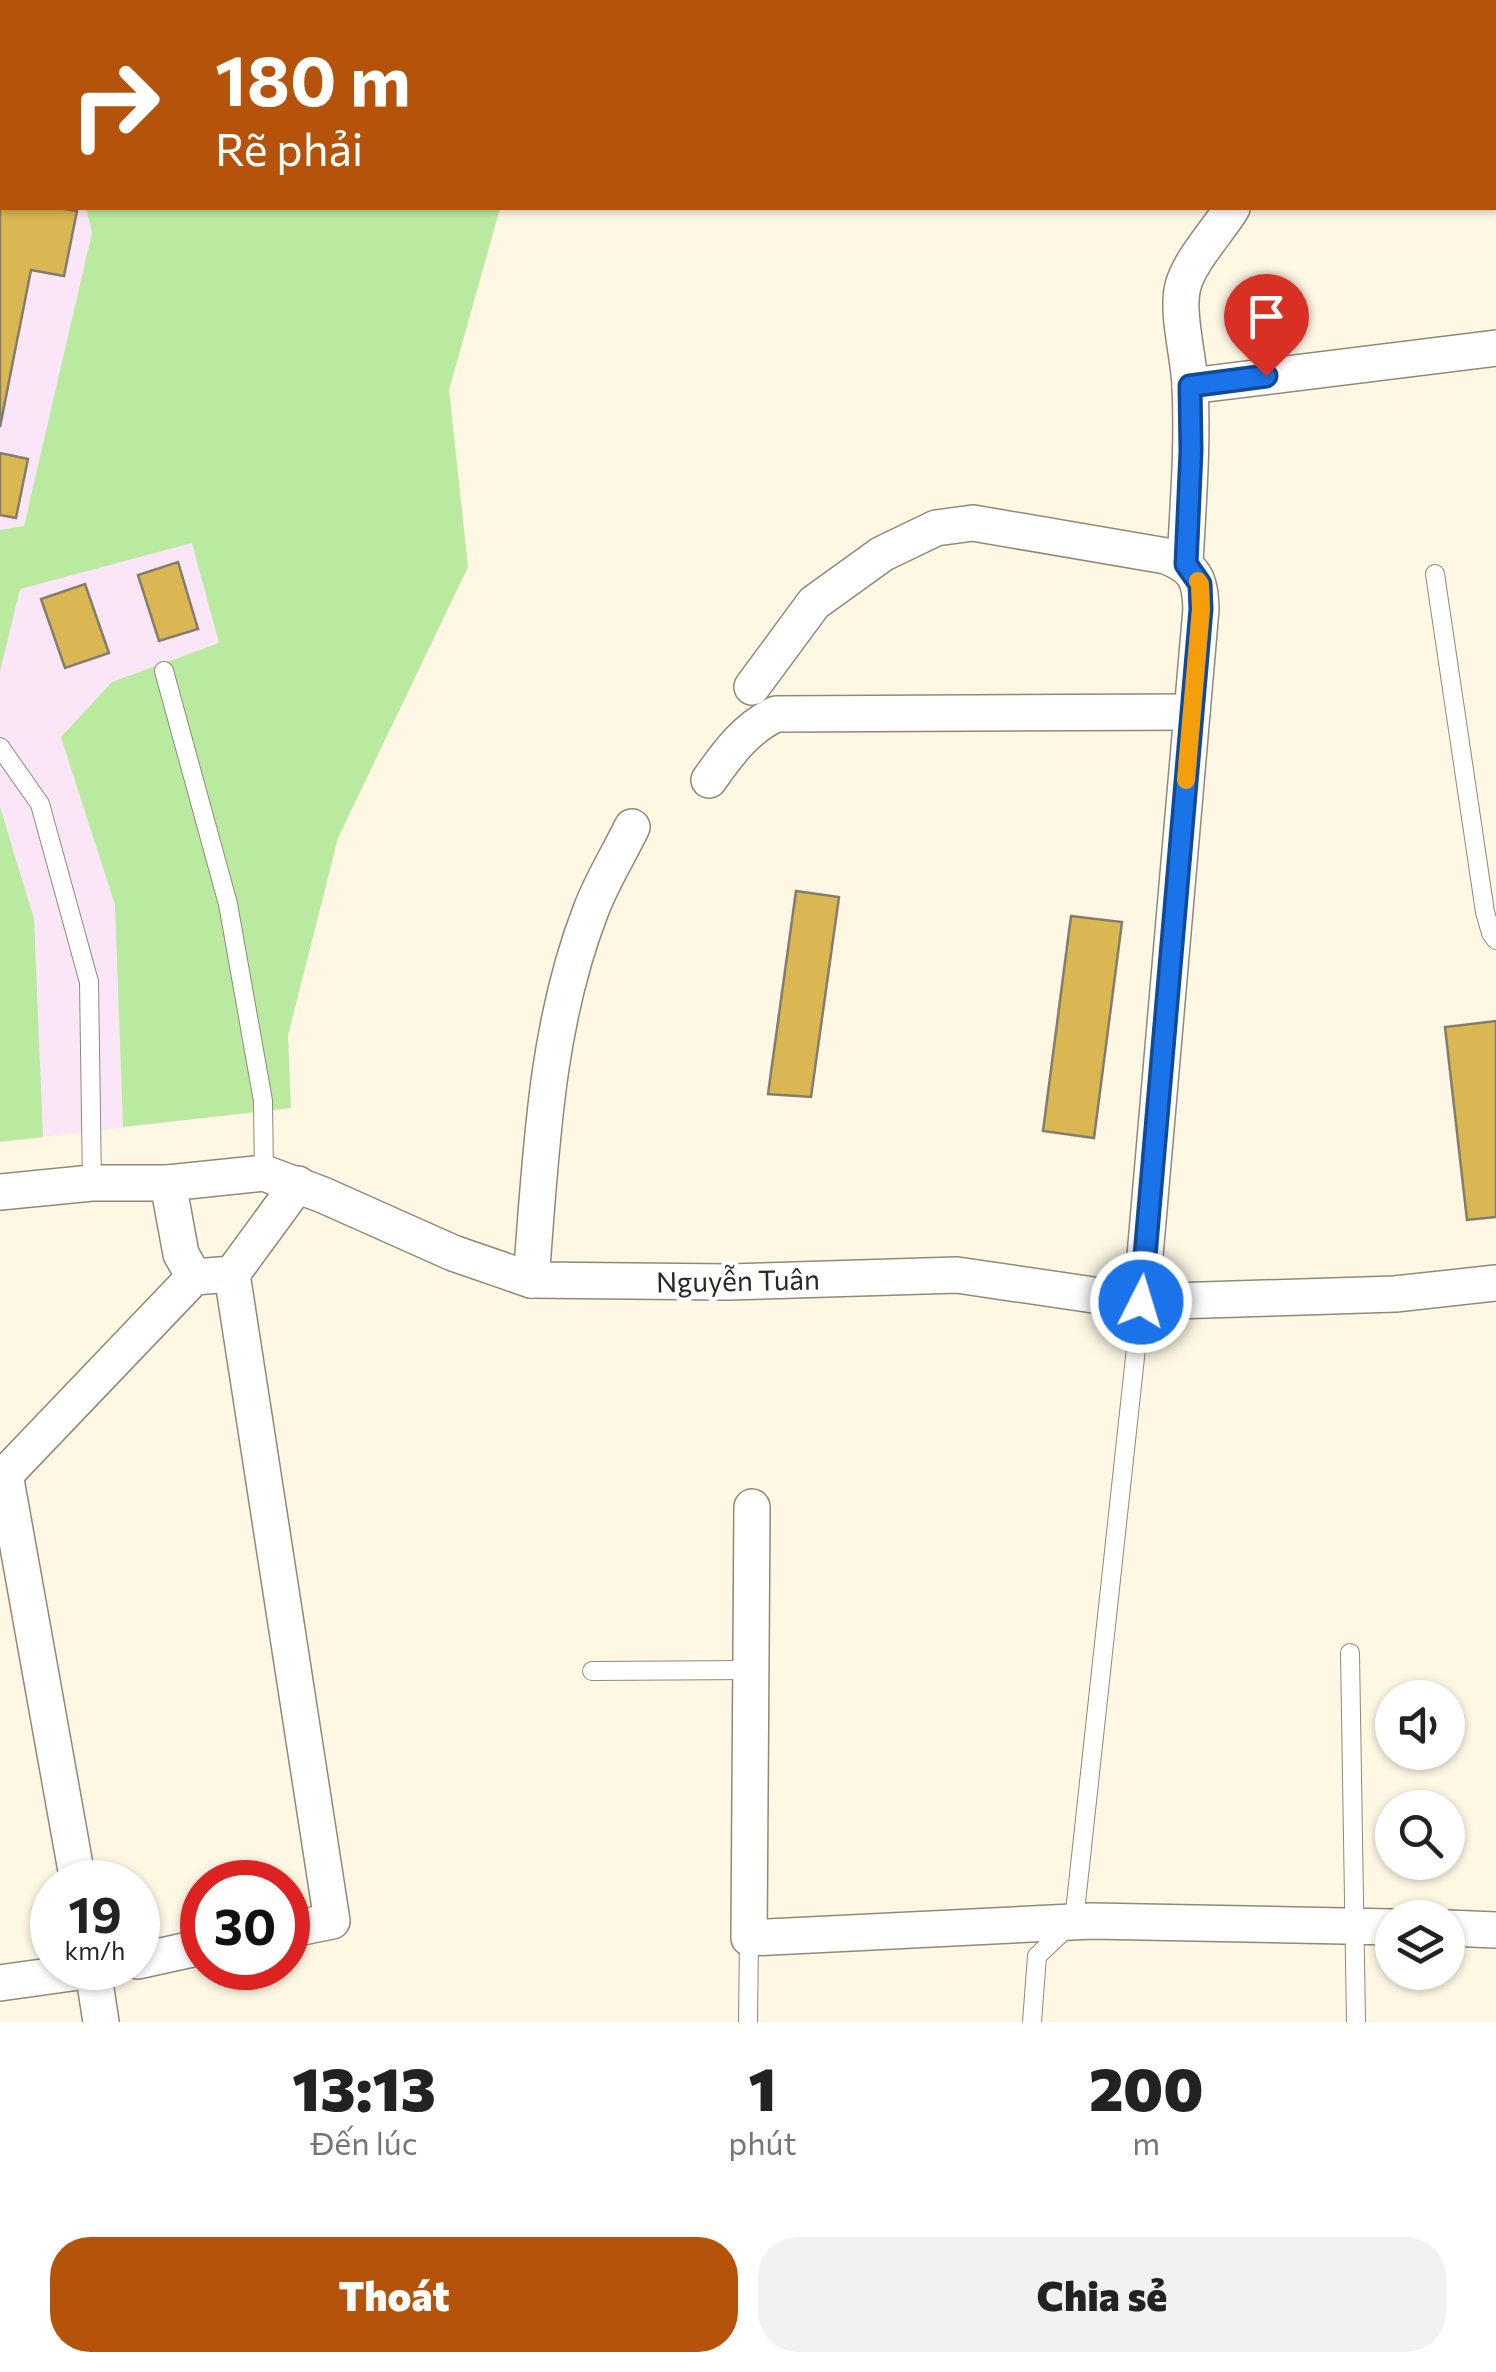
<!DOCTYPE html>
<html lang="vi">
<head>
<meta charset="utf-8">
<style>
	:root { --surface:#fff; --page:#f2f2f2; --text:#222; --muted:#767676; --accent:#b45309 }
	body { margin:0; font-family:Commissioner,sans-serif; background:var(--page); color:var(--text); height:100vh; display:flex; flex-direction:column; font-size:38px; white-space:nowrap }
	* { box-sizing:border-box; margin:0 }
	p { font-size:32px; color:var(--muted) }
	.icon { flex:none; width:55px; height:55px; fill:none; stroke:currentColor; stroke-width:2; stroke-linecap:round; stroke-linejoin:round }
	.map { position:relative; height:2022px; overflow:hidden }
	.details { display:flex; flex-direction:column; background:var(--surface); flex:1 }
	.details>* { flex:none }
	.hud { position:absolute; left:0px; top:0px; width:1498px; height:210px; box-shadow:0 2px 8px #0004; background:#b45309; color:#fff; overflow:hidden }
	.tools { position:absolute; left:1375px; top:1680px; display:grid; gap:20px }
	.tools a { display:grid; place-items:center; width:90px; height:90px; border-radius:50%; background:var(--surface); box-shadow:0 2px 8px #0004; font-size:50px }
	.speed { position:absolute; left:30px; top:1860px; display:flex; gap:20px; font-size:50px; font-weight:700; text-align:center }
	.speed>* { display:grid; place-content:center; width:130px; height:130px; border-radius:50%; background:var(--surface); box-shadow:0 2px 8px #0004; line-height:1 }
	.speed small { font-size:25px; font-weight:400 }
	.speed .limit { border:15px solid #d22; background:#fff; color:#111 }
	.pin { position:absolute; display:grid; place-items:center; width:85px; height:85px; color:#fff; margin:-102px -42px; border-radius:50% 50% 50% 0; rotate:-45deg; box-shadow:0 0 10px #0007 }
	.pin .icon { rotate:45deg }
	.me { position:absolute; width:110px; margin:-55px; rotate:5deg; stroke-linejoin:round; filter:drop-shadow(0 0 8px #0008) }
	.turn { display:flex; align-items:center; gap:35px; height:210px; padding:0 50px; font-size:45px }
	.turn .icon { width:130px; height:130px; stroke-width:2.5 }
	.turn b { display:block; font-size:70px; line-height:85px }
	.eta { display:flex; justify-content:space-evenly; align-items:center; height:170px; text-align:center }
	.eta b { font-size:60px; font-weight:800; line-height:70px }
	.action { display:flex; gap:20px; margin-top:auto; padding:20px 50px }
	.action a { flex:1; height:115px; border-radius:40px; background:var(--accent); color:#fff; font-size:40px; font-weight:800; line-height:115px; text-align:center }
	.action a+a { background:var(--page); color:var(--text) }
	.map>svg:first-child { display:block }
</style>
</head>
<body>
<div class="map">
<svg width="1496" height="2022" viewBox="0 0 1496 2022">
	<rect width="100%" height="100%" fill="#fef7e4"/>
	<!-- education -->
	<path fill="#fae6f7" d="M 0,0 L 559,0 L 558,2 L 2,2 L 2,208 L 500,208 L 449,390 L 468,567 L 338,838 L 288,1035 L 291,1108 L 0,1142 Z"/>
	<!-- green -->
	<g fill="#baeaa0">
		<path d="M 0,0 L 559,0 L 558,2 L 2,2 L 2,154 L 0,154 Z"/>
		<path d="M 86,208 L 500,208 L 449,390 L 468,567 L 338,838 L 288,1035 L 291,1108 L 123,1127 L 115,905 L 61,737 L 112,682 L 219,643 L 192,543 L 20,589 L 0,671 L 0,530 L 24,526 L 92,233 Z"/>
		<path d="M 0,807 L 34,919 L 43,1137 L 0,1142 Z"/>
	</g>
	<!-- building -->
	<g fill="#dab753" stroke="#837d6c" stroke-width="2.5">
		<path d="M 0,184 L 2,185 L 2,208 L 58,208 L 77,211 L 64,276 L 31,270 L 0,427 Z"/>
		<path d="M 0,453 L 28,459 L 16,518 L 0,515 Z"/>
		<path d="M 178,562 L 198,629 L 159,641 L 138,575 Z"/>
		<path d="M 85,584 L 109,653 L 65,668 L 41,599 Z"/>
		<path d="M 796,891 L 839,897 L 811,1097 L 768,1094 Z"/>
		<path d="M 1071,916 L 1122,922 L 1094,1138 L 1043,1131 Z"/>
		<path d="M 1496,1021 L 1496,1217 L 1467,1220 L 1445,1027 Z"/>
	</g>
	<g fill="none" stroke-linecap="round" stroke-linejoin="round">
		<defs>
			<g id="lane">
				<path d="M 1435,574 L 1485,912 L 1491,933 L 1496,940"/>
				<path d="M 164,671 L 228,904 L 263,1101 L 264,1173"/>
				<path d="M 0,747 L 40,804 L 89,982 L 92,1183"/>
				<path d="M 1350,1653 L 1356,2022"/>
				<path d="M 592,1671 L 751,1670"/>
				<path d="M 748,2022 L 749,1938"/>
				<path d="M 1032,2022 L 1037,1956 L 1074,1921 L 1141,1302"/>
			</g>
			<g id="street">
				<path d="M 1328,2 L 1329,0"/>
				<path d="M 1190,386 L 1496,348"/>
				<path d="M 1185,564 C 1188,504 1193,445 1190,386 C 1189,356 1176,313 1183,286 C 1190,260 1218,231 1232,208"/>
				<path d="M 752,687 L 814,603 L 882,554 L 936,528 L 973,523 L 1166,556 C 1195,568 1200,578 1201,609 L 1141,1302"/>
				<path d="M 709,780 C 728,753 746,728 776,714 L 1192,712"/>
				<path d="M 168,1183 L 181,1254 L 194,1277"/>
				<path d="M 0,1192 L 92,1183 L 168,1183 L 264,1173 L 323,1195 L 453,1253 L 531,1280 L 729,1282 L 957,1275 L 1141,1302 L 1395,1294 L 1496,1283"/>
				<path d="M 232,1274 L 332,1921 L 288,1930"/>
				<path d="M 531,1280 C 541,1156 545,1028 591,910 C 602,881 619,854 632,827"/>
				<path d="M 5,1474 L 78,1882"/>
				<path d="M 0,1480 L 194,1277 L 232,1274 L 298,1184"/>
				<path d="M 752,1507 L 749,1938 L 1092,1921 L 1392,1927"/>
				<path d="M 1448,1928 L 1496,1930"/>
				<path d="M 138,1961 L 202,1947"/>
				<path d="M 0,1983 L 93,1970 L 101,2022"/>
			</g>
		</defs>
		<!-- lane casing -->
		<use href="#lane" stroke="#908978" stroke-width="20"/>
		<!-- street casing -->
		<use href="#street" stroke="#908978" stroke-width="38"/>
		<!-- lane -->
		<use href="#lane" stroke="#fff" stroke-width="18"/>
		<!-- street -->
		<use href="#street" stroke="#fff" stroke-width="35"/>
	</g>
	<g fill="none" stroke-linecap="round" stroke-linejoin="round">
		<defs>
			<path id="route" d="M 1141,1302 L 1201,609 L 1200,584 L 1186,564 L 1191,451 L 1190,386 L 1266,376"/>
		</defs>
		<!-- route casing -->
		<use href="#route" stroke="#114b97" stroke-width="25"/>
		<!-- route -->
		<use href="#route" stroke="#1a73e8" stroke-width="18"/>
		<!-- slow -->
		<path stroke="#f59e0b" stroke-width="18" d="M 1186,780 L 1201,609 L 1200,584 L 1198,581"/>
	</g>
	<g text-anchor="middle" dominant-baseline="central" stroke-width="9" stroke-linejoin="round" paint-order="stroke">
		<!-- street labels -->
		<g font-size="28" fill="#2a2820" stroke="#fff">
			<text transform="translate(738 1280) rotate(-1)">Nguyễn Tuân</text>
		</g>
	</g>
</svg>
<div class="tools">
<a><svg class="icon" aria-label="sound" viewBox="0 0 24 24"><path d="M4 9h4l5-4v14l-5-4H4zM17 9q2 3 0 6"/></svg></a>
<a><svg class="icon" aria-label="search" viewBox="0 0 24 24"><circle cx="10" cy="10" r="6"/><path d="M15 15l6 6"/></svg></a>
<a><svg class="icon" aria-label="layers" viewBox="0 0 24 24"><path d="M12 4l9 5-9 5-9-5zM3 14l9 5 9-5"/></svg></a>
</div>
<div class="speed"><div>19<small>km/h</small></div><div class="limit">30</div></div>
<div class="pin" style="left:1266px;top:376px;background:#d93025"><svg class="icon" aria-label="arrive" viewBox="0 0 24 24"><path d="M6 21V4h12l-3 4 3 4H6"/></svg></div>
<svg class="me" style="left:1141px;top:1302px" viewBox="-20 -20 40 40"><circle r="17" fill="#1a73e8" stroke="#fff" stroke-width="3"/><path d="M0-11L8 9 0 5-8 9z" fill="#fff"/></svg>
<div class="hud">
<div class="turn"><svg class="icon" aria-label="right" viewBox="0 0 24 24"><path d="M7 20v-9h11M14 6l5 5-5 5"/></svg><div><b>180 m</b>Rẽ phải</div></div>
</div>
</div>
<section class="details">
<div class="eta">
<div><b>13:13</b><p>Đến lúc</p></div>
<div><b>1</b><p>phút</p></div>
<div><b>200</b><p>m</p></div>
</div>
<div class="action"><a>Thoát</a><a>Chia sẻ</a></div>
</section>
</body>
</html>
